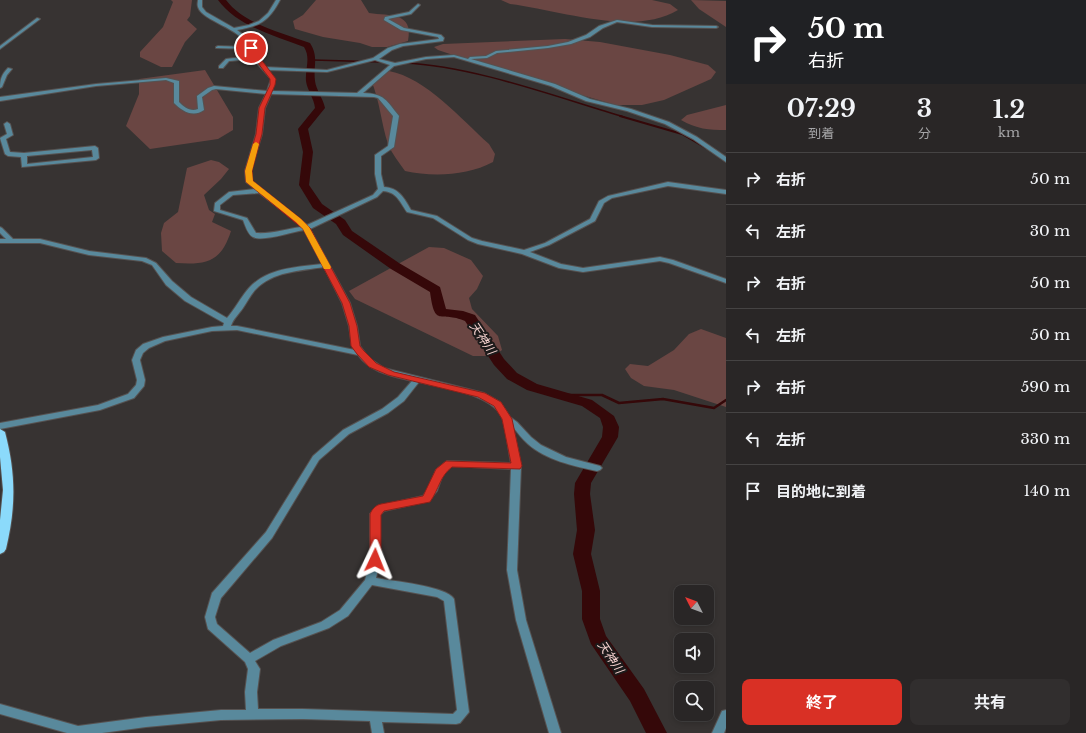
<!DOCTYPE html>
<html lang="ja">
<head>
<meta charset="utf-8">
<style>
	:root { --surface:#292626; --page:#312e2e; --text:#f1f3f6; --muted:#a5a5a7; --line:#454343; --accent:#d93025 }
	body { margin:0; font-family:"Libre Baskerville","Noto Sans JP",serif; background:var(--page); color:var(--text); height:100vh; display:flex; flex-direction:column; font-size:15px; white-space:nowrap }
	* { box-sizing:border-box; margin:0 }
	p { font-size:13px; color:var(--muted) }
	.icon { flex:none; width:22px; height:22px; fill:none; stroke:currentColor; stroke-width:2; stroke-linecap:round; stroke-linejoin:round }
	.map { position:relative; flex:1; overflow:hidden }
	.sheet { display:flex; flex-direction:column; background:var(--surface); width:360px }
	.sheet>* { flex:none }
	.guide { background:#202124; color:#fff; overflow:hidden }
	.needle { width:26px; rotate:312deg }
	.controls { position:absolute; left:674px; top:585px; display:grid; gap:8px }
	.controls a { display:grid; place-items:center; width:40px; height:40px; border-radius:8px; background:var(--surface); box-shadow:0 2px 6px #0003,0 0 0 1px var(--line); font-size:20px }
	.pin { position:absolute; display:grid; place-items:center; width:34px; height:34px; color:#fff; margin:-17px; border:2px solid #fff; border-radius:50%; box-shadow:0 1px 4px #0007 }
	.me { position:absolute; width:44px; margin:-22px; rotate:2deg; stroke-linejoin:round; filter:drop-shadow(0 0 3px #0008) }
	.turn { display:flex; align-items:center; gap:14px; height:84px; padding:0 16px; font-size:18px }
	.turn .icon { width:52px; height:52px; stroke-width:2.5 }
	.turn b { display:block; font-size:28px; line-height:34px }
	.eta { display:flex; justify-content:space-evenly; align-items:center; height:68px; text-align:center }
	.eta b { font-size:24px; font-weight:700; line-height:28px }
	.action { display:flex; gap:8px; margin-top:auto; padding:8px 16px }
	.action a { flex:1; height:46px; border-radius:8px; background:var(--accent); color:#fff; font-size:16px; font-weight:700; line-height:46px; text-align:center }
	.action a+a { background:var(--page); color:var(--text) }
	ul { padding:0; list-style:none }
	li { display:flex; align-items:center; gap:12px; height:52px; padding:0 16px; border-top:1px solid var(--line) }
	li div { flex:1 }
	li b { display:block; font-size:15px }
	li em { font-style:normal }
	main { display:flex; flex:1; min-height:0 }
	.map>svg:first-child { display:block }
</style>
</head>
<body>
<main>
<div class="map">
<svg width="726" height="733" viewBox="0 0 726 733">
	<rect width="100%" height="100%" fill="#373332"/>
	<!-- green -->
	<g fill="#6a4643">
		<path d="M 171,0 L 192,0 L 190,16 L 187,20 L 197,29 L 185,42 L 172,67 L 161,67 L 140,57 L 140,52 L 163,27 L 173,2 Z"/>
		<path d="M 316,0 L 361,0 L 369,13 C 390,16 414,12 408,41 L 387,47 L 372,47 L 360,43 L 323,37 L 295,29 L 293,21 L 303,15 Z"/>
		<path d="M 501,0 L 652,0 L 670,4 L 678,10 C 633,37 560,10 510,4 Z"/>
		<path d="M 691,0 L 726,1 L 726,27 L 699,9 Z"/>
		<path d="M 565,39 L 600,42 L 670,55 L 708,65 L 716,72 L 711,79 L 664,100 L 642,105 L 616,105 L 513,75 L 438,50 L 434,47 L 443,44 Z"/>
		<path d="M 205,70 L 233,117 L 233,130 L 218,139 L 150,149 L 126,126 L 139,94 L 139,79 Z"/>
		<path d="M 389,71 C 426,78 461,119 489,144 L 495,154 L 493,162 C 467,176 432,177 405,171 C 399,162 392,154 388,144 C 381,123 380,101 371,80 Z"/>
		<path d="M 726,105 L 726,130 C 709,130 696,129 681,120 L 687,115 Z"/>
		<path d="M 211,160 L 219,162 L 229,169 L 221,179 L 204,195 L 209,210 L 215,214 L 212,222 L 231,231 C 221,262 207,265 176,263 L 162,251 L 161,233 L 164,223 L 178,212 L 187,168 Z"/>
		<path d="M 429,247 L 444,248 L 471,260 L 483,276 L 477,289 L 469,298 L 472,309 L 498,336 L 502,350 L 494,356 L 473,356 L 355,299 L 349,291 Z"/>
		<path d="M 701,329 L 726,338 L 726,407 L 674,390 L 644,386 L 631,378 L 625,369 L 630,364 L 648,366 L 674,350 L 689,334 Z"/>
	</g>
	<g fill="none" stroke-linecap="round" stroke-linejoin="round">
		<!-- stream-far2 -->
		<g stroke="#350809" stroke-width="1.5">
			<path d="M 313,60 L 383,62"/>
			<path d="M 404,63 C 474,66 556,97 624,117"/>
		</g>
		<!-- stream-far1 -->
		<path stroke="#350809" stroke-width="2" d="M 620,116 L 682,134 L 706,148"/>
		<!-- stream -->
		<path stroke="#350809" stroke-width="2.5" d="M 564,395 L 602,395 L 619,403 L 663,399 L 714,408 L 726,400"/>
		<!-- river -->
		<path fill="#350809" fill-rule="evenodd" d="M 218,0 L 226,0 C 244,24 282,33 310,43 C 319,57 313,66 315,81 C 316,90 323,98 325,108 L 308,129 L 313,152 L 309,185 L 322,204 L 345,220 L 352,231 L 399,263 L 440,287 L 446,309 L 463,311 L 475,315 L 504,359 L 517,373 L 537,384 L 592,400 L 614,416 L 619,427 L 618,437 L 591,483 L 590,494 L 595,530 L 591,554 L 600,591 L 600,619 L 606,636 L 644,689 L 667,733 L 646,733 L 630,701 L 591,644 L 582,619 L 582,591 L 573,554 L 577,530 L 574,494 L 575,483 L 602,437 L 603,427 L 600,418 L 582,406 L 527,390 L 507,379 L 494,365 L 465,321 C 440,310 435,329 430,292 L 391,269 L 343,235 L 336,224 L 313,208 L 299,185 L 303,152 L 298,129 L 315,108 C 314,98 307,90 306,81 C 305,69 311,58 304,47 C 275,36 237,26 218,0 Z"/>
		<defs>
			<g id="minor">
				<path d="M 198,0 L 202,0 L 202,7 L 206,12 L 234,28 L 249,25 L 259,21 L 268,13 L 276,0 L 280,0 C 269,21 260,26 237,30 L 250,40 L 255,55 L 265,67 L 327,70 L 373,58 L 388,48 L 400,44 L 439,39 L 438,37 L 401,30 L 384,20 L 385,17 L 409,12 L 418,4 L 420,5 L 411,14 L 388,19 L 404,28 L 441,35 L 444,38 L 443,41 L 403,46 L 392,50 L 379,59 L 395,63 L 426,57 L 454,55 L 468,59 L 470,57 L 486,56 L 496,51 L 548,46 L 568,42 L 586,35 L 599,26 L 617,20 L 652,25 L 716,26 L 718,27 L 716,28 L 652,27 L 617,22 L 603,28 L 590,37 L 571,44 L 548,48 L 497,53 L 487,58 L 471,59 L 555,84 L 590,99 L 631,109 L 669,122 L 697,137 L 726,157 L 726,162 L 693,139 L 665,124 L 627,111 L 586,101 L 551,86 L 454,57 L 426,59 L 394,66 L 363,93 C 385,94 386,100 399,116 L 394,147 L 381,156 L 381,174 L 384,187 C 399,188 404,198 411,210 L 437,216 L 472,238 L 482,241 L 524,250 L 545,243 L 590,219 L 599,201 L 608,196 L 668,182 L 726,190 L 726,194 L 668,186 L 612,198 L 604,203 L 595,221 L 549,245 L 530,252 L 561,264 L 583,268 L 660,257 L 673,260 L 726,279 L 726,283 L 669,263 L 660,261 L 583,272 L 559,268 L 522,254 L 478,244 L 468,240 L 433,218 L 407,212 C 400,202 397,192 383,191 L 377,197 L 310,229 L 350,303 L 357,326 L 360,346 L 369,358 L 384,368 L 484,393 L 500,402 L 510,417 L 517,422 L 531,437 L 541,445 L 566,457 L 600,466 L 602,468 L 600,470 L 597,471 C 573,466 546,460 528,444 C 522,439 518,433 513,427 L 521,466 L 517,570 L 526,620 L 561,733 L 549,733 L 516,620 L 507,570 L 511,469 L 452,466 L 443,474 L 437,491 L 429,501 L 384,511 L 380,515 L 380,561 L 376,578 C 391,581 447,586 454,599 L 469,712 L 460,723 L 456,724 L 382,722 L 384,733 L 372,733 L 370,721 L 303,719 L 221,720 L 146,727 L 102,733 L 67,733 L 0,714 L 0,704 L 78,726 L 146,717 L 221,710 L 246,710 L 245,692 L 248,669 L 245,662 L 208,629 L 205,617 L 212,593 L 266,532 L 313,456 L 343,430 L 382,409 L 398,397 L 412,381 C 392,376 371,373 358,355 L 237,330 L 212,331 L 165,341 L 149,348 L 143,353 L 140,360 L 145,380 L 144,386 L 134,398 L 100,410 L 0,429 L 0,423 L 98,405 L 128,394 L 136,385 L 137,380 L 132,360 L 136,350 L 143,344 L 163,337 L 212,327 L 223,326 L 224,323 L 185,301 L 166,285 L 152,265 L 142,261 L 89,255 L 40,243 L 0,243 L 0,239 L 6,239 L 0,233 L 0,227 L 2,228 L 13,239 L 40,239 L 89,251 L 146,258 L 156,263 L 172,281 L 191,297 L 227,318 C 235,309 241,297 249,288 C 267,268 297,267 322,264 L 304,230 C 292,232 263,242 253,237 C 248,235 245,225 243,220 L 214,211 L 215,203 L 229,192 L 255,189 L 246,182 L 245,171 L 256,134 L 259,108 L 266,94 L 216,89 L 212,90 L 202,97 L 204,110 C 193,118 182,111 174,103 L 174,83 L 166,80 L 96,86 L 0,101 L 0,97 L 96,84 L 166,78 L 179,81 L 179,102 C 184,107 190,112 198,109 L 197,96 L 208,88 L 214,86 L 267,91 L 271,79 L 253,59 L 229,61 L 223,68 L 219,68 L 219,66 L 226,59 L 251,56 L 249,49 L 216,48 L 216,47 L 218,46 L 248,47 C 241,28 202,21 198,7 C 197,4 198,2 198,0 ZM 375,60 L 390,65 L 357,93 L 272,91 L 275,79 L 268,70 L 327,72 ZM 271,94 L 374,97 L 378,98 L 393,116 L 388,146 L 375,155 L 375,174 L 378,189 L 373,195 L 307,225 L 252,181 L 251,171 L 262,134 L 265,108 ZM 259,193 L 297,222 L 301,227 C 286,229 272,234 256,233 L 247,218 L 220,210 L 220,205 L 233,195 ZM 324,267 L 342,303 L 349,326 L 352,346 L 355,350 L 237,326 L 231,326 C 233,319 239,314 243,308 C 247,302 250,296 255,290 C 273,271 300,271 324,267 ZM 419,382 C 443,388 495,394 503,420 C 507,434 508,449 511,463 L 447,461 L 436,470 L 428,490 L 423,496 L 378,506 L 370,514 L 370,561 L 365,580 L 340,610 L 321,622 L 273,640 L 250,653 L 217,624 L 215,617 L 221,598 L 272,538 L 319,460 L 349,434 L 388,413 L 404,401 ZM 372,585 L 437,597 L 444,601 L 457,710 L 453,714 L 303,709 L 258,709 L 257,692 L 260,669 L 255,661 L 281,646 L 329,628 L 348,616 Z"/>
				<path d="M 37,18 L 40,19 L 0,49 L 0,46 Z"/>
				<path d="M 8,68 L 12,69 L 7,75 L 2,87 L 0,88 C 0,79 2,74 8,68 Z"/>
				<path d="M 7,122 L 10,124 L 13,135 L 6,139 L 10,152 L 24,153 L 95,146 L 98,148 L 99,158 L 96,160 L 22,167 L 21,157 L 8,156 L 5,154 L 0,138 L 7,134 L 4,124 ZM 92,150 L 93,157 L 27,164 L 27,156 Z"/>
				<path d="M 726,710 L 726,728 L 724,733 L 712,733 L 722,711 Z"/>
			</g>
			<path id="major" d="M 0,429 L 5,432 C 16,474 16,507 6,549 L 4,552 L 0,554 L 0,520 L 3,490 L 0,457 Z"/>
		</defs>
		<!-- minor casing -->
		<use href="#minor" stroke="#565251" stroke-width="2"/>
		<!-- major casing -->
		<use href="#major" stroke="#565251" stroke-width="2"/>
		<!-- minor -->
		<use href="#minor" fill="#59899c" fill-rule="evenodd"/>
		<!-- major -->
		<use href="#major" fill="#8bdafb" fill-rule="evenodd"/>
	</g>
	<!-- route -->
	<path fill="#d93025" stroke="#8d1f18" d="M 251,46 L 276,79 L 275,85 L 265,108 L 262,134 L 252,171 L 253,181 L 301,219 L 310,228 L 350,303 L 357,326 L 360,346 L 364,351 L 376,363 L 394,372 L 485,393 L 501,402 L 512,419 L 522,466 L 520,469 L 452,467 C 440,476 439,489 430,502 L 384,511 L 381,515 L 381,560 L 379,564 L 371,564 L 370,560 L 370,514 C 372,509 376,505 381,504 L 423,496 L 436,469 L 446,461 L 511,463 L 502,419 L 494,406 L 478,397 L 388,375 L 369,367 L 357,354 L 351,346 L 349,326 L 342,303 L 303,229 L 246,182 L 245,171 L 256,134 L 259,108 L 270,85 L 270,79 L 251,54 L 248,48 Z"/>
	<!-- slow -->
	<path fill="#f59e0b" d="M 256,142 L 259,144 L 252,171 L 253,181 L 301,219 L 309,227 L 331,267 L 330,269 L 324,269 L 303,229 L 296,222 L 246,182 L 245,171 L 253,144 Z"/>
	<g text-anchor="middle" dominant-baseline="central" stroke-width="4" stroke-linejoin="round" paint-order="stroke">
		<!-- water labels -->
		<g font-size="12" font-style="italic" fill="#f6d2cf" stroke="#1d1b1b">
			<text transform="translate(483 338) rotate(56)">天神川</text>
			<text transform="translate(611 657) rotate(56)">天神川</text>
		</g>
	</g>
</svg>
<div class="controls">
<a><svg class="needle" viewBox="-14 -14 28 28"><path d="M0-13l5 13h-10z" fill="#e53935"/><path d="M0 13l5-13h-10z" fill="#a5a5a7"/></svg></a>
<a><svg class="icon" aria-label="sound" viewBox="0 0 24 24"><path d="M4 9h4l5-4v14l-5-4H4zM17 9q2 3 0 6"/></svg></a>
<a><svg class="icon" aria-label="search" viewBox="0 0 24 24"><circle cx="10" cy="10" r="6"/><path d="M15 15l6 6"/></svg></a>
</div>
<div class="pin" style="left:251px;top:48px;background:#d93025"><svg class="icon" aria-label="arrive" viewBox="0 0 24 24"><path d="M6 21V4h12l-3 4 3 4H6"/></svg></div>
<svg class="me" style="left:375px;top:560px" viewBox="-20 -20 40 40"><path d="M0-17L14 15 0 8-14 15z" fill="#d93025" stroke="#fff" stroke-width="4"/></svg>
</div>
<section class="sheet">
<div class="guide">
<div class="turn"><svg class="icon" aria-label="right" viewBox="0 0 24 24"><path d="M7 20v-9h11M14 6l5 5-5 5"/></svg><div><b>50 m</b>右折</div></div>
</div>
<div class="eta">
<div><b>07:29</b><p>到着</p></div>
<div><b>3</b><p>分</p></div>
<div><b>1.2</b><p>km</p></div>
</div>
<ul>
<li><svg class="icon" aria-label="right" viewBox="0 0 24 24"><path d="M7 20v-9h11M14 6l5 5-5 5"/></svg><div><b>右折</b></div><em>50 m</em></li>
<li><svg class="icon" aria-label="left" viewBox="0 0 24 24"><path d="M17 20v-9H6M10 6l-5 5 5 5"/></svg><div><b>左折</b></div><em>30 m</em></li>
<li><svg class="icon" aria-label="right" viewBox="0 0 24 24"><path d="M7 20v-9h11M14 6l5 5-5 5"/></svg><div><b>右折</b></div><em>50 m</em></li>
<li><svg class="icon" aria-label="left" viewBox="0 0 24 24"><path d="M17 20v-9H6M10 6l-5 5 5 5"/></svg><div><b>左折</b></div><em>50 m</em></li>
<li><svg class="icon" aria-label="right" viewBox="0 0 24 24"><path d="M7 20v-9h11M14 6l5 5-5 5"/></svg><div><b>右折</b></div><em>590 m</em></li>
<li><svg class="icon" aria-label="left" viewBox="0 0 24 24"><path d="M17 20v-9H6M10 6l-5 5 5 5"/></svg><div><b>左折</b></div><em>330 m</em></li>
<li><svg class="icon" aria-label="arrive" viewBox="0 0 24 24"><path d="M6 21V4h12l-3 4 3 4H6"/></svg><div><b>目的地に到着</b></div><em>140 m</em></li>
</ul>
<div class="action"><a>終了</a><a>共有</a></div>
</section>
</main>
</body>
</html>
